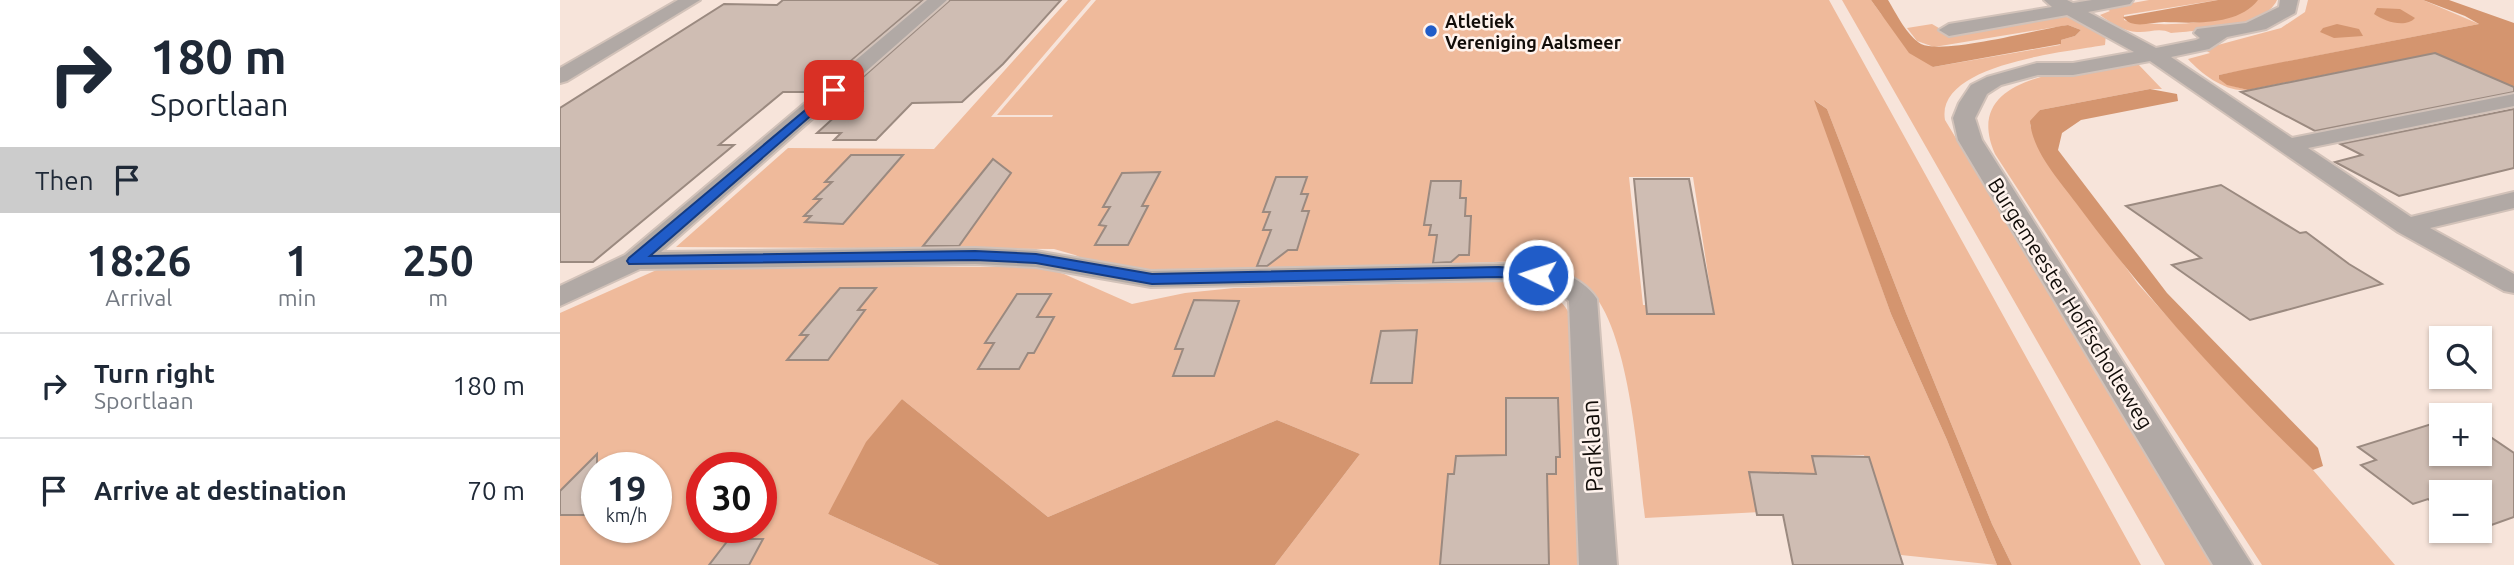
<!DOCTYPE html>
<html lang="en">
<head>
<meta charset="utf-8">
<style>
	:root { --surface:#fff; --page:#f2f2f3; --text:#1f2937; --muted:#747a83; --line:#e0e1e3 }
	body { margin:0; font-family:Ubuntu,sans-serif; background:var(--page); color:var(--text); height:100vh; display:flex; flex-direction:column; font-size:26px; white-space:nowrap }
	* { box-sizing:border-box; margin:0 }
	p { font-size:23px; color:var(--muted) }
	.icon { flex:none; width:38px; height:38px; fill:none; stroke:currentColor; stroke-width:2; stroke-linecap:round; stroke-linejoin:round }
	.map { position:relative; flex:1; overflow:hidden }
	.drawer { display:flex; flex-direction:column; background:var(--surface); width:560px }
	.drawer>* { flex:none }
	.guide { background:#fff; color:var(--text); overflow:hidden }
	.fabs { position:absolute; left:1869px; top:326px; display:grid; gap:14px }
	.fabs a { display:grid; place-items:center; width:63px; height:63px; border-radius:0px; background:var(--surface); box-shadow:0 2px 5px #0004; font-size:35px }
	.speed { position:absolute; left:21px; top:452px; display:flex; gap:14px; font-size:35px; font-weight:700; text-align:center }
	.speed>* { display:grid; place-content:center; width:91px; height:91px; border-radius:50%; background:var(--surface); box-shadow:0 2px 5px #0004; line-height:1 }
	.speed small { font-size:18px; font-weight:400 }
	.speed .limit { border:10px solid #d22; background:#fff; color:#111 }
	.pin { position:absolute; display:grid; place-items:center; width:60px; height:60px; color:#fff; margin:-30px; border-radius:14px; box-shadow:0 4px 10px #0006 }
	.me { position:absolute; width:77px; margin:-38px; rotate:274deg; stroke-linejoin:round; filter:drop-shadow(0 0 5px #0008) }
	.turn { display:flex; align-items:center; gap:24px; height:147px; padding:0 35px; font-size:32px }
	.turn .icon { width:91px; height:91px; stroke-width:2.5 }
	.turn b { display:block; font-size:49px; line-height:60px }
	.then { display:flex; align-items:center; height:66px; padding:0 35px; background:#0003; gap:14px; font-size:26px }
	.eta { display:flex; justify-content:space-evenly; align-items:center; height:119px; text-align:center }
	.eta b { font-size:42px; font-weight:700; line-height:49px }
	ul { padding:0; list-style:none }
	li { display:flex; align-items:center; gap:21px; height:105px; padding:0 35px; border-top:2px solid var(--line) }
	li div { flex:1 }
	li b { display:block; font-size:26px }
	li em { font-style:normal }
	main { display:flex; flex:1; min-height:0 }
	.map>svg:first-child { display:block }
</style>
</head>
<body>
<main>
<section class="drawer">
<div class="guide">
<div class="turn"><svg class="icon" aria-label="right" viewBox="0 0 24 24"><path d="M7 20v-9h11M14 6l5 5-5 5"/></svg><div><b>180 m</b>Sportlaan</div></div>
<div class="then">Then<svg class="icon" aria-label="arrive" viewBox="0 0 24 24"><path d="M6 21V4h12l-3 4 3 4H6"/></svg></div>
</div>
<div class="eta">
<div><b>18:26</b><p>Arrival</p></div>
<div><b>1</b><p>min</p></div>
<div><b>250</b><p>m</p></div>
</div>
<ul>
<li><svg class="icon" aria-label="right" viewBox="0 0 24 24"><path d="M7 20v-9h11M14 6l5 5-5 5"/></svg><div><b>Turn right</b><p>Sportlaan</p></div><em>180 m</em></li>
<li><svg class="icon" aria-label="arrive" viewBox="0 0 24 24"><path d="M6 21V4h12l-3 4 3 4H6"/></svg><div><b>Arrive at destination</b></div><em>70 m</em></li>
</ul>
</section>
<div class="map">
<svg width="1954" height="565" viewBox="0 0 1954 565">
	<rect width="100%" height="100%" fill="#f7e4da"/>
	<!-- green -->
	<g fill="#efba9b" fill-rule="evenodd">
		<path d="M 508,0 L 531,0 L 431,117 L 492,117 L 493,115 L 437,115 L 536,0 L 1269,0 L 1581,565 L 1452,565 L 1432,524 L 1346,313 L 1267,109 L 1256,101 L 1331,314 L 1387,440 L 1437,565 L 1341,555 L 1304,455 L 1257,456 L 1275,514 L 1222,511 L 1085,518 C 1078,461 1070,332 1030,290 C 1013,272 985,267 962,261 L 558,275 L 515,255 L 494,249 L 116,247 L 228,148 L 374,149 ZM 1069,177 L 1133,177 L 1154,313 L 1145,306 L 1083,305 Z"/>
		<path d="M 1282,0 L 1311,0 L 1321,14 L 1373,67 L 1500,45 L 1501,40 L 1515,36 L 1521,30 L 1508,25 L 1374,47 L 1357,41 L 1347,28 L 1372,24 L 1389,34 L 1498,16 L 1515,18 L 1546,34 L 1545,45 C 1506,52 1375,64 1385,120 L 1654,565 L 1605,565 Z"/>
		<path d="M 1589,0 L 1658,0 L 1564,15 L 1564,20 C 1592,28 1678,26 1697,0 L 1717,0 C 1704,29 1639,30 1611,33 C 1599,27 1589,33 1577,32 C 1565,32 1549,22 1540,15 L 1550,11 L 1545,8 Z"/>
		<path d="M 1748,0 L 1863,0 L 1919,24 L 1659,75 L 1673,86 L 1688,90 C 1667,93 1641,74 1628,59 L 1650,53 L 1643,49 L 1721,28 L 1745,12 Z"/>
		<path d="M 1577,63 L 1602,89 L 1590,89 L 1480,110 L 1470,125 L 1479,149 L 1578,284 L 1660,375 L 1753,470 L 1835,565 L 1702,565 L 1435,154 C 1398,70 1524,70 1577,63 Z"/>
		<path d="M 110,264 L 158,267 L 482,267 L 504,274 L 572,304 L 625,293 L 674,288 L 952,281 C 983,290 998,290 1013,320 L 1033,565 L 715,565 L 800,454 L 717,420 L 488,517 L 342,399 L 268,514 L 379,565 L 0,565 L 0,313 ZM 37,467 L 96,467 L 96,527 L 37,527 ZM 142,467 L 201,467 L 201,527 L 142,527 Z"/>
	</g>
	<!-- water -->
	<g fill="#d4956f">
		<path d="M 1311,0 L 1328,0 C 1336,13 1347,36 1361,44 C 1384,55 1478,29 1508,25 L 1521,30 L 1515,36 L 1501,40 L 1501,44 L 1373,67 L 1349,53 Z"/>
		<path d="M 1658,0 L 1698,0 C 1678,26 1633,23 1604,22 C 1590,22 1573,30 1563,17 Z"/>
		<path d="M 1863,0 L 1889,0 L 1954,23 L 1954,87 L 1874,53 L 1688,90 L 1667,85 L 1659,79 L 1659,75 L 1682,70 L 1919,24 L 1905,16 Z"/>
		<path d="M 1817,8 L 1840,9 L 1855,18 C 1846,28 1825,22 1814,14 Z"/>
		<path d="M 1777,24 L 1799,29 L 1803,36 L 1774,38 L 1760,32 L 1763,28 Z"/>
		<path d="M 1590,89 L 1617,94 L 1618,101 L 1521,120 L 1502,133 L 1498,150 L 1607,293 L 1758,448 L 1763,466 L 1753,470 C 1667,387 1587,299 1516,203 C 1499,180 1472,151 1470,121 L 1480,110 Z"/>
		<path d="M 1254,100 L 1267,109 L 1346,313 L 1432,524 L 1452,565 L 1437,565 L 1387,440 L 1331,314 Z"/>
		<path d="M 342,399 L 488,517 L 717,420 L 800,454 L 715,565 L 379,565 L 268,514 L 306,442 Z"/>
	</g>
	<!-- building -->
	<g fill="#cfbdb3" stroke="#9b8a80" stroke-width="2">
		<path d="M 223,0 L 363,0 L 254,92 L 223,92 L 159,145 L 174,145 L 33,262 L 0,262 L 0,108 L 164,4 L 217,5 Z"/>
		<path d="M 390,0 L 501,0 L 443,64 L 402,102 L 352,103 L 316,140 L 274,140 L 281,133 L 257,133 L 302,92 L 286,92 Z"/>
		<path d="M 1875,53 L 1954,87 L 1954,92 L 1755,131 L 1681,92 Z"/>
		<path d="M 1954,109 L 1954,168 L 1839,196 L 1775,162 L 1802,155 L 1780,144 Z"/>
		<path d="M 291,155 L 343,155 L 283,224 L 245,222 L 251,216 L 244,216 L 261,199 L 254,199 L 272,182 L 265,182 Z"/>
		<path d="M 433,159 L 451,173 L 399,246 L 363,246 Z"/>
		<path d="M 600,172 L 582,206 L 588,206 L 568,245 L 535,245 L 546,226 L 539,225 L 550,207 L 543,207 L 562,173 Z"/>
		<path d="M 716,177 L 747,177 L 741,194 L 748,194 L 742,211 L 749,211 L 737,250 L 728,250 L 707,266 L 697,266 L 711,230 L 703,230 L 710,212 L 703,212 Z"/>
		<path d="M 1074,179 L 1129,179 L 1154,314 L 1087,314 Z"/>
		<path d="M 871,181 L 901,181 L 900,198 L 906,198 L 905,216 L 911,216 L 909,255 L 899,255 L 891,262 L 873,263 L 877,235 L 869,235 L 871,225 L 864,225 Z"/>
		<path d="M 1661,185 L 1740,233 L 1746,232 L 1789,264 L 1822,284 L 1690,320 L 1612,265 L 1641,258 L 1566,206 Z"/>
		<path d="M 280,288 L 316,288 L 298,310 L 305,310 L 268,360 L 227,360 L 248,335 L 240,335 Z"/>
		<path d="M 457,294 L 491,294 L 477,317 L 494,317 L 474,353 L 468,353 L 459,369 L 418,369 L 434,343 L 425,343 Z"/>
		<path d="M 634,300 L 679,301 L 654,376 L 613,376 L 623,349 L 615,349 Z"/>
		<path d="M 857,330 L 852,383 L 811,383 L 821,331 Z"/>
		<path d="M 946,398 L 998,398 L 1000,457 L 996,457 L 996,474 L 987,474 L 989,565 L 880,565 L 888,474 L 894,474 L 896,456 L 946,455 Z"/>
		<path d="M 1881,421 L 1881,453 L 1920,453 L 1920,430 L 1954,453 L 1954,517 L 1920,529 L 1920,492 L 1881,492 L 1881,509 L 1868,499 L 1853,504 L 1801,465 L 1816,460 L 1798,447 Z"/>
		<path d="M 37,454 L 37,515 L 0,515 L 0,491 Z"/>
		<path d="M 1252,456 L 1309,457 L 1343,565 L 1233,565 L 1223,515 L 1197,515 L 1189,472 L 1256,474 Z"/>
		<path d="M 169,539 L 203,539 L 189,565 L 149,565 Z"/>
	</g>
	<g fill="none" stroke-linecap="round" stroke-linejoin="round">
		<defs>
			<g id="street">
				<path d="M 118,0 L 140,0 L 7,81 L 0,83 L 0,68 Z"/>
				<path d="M 367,0 L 387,0 L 101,252 L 415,248 L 476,251 L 591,271 L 939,264 C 973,265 1016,268 1037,299 L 1057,565 L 1019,565 L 1009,301 C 989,282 965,281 939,280 L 591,287 L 476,267 L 415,264 L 80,269 L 0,306 L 0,286 L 65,255 Z"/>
				<path d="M 1484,0 L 1507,0 L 1513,3 L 1532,0 L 1573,0 L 1570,4 L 1528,12 L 1596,48 L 1636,40 L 1640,38 L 1634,33 L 1637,29 L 1686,23 L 1719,7 L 1720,0 L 1738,0 L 1735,13 L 1706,29 L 1667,37 L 1649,49 L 1611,57 L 1732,138 L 1954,94 L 1954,106 L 1748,148 L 1851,217 L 1954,192 L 1954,208 L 1870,228 L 1954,274 L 1954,293 L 1944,291 L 1838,232 L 1590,61 L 1513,75 L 1478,75 L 1441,85 L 1427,94 L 1415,118 L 1422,140 L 1692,565 L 1653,565 L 1398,140 L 1393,118 L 1399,103 L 1411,85 L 1427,77 L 1477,63 L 1513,63 L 1574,52 L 1507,15 L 1389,36 L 1379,30 L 1389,24 L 1492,7 Z"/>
			</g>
		</defs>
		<!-- street casing -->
		<use href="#street" stroke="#d2c2b9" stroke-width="4"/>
		<!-- street -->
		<use href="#street" fill="#b1a9a5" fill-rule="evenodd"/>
	</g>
	<!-- route -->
	<path fill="#205cc8" stroke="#153c82" stroke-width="2" d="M 274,86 L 280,90 L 278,92 L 90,256 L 415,251 L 476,254 L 592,274 L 939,267 L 978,270 L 986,275 L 978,280 L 939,277 L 592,284 L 476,263 L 415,260 L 69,264 L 67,261 L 69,258 Z"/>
	<!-- markers -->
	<circle fill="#205cc8" stroke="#fff3ed" stroke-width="2.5" cx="871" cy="31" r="7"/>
	<g text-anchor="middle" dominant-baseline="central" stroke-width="5" stroke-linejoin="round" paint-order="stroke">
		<!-- far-poi labels -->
		<g font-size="18" font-weight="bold" fill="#120d09" stroke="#fff3ed" text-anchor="start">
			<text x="885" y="21">Atletiek<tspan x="885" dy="21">Vereniging Aalsmeer</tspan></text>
		</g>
		<!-- street labels -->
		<g font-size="21" fill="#120d09" stroke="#fff3ed">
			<text transform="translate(1511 303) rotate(58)">Burgemeester Hoffscholteweg</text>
		</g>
		<!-- near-street labels -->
		<g font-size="24" fill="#120d09" stroke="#fff3ed">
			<text transform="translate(1032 446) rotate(-93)">Parklaan</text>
		</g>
	</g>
</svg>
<div class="fabs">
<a><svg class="icon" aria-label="search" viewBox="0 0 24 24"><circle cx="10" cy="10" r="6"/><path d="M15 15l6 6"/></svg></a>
<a>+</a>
<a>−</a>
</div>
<div class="speed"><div>19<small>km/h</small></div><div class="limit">30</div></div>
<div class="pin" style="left:274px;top:90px;background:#d93025"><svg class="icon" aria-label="arrive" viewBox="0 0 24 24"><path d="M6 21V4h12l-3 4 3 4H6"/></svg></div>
<svg class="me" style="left:978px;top:275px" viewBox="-20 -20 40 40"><circle r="17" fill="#205cc8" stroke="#fff" stroke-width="3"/><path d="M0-11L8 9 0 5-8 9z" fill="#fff"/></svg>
</div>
</main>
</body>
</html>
